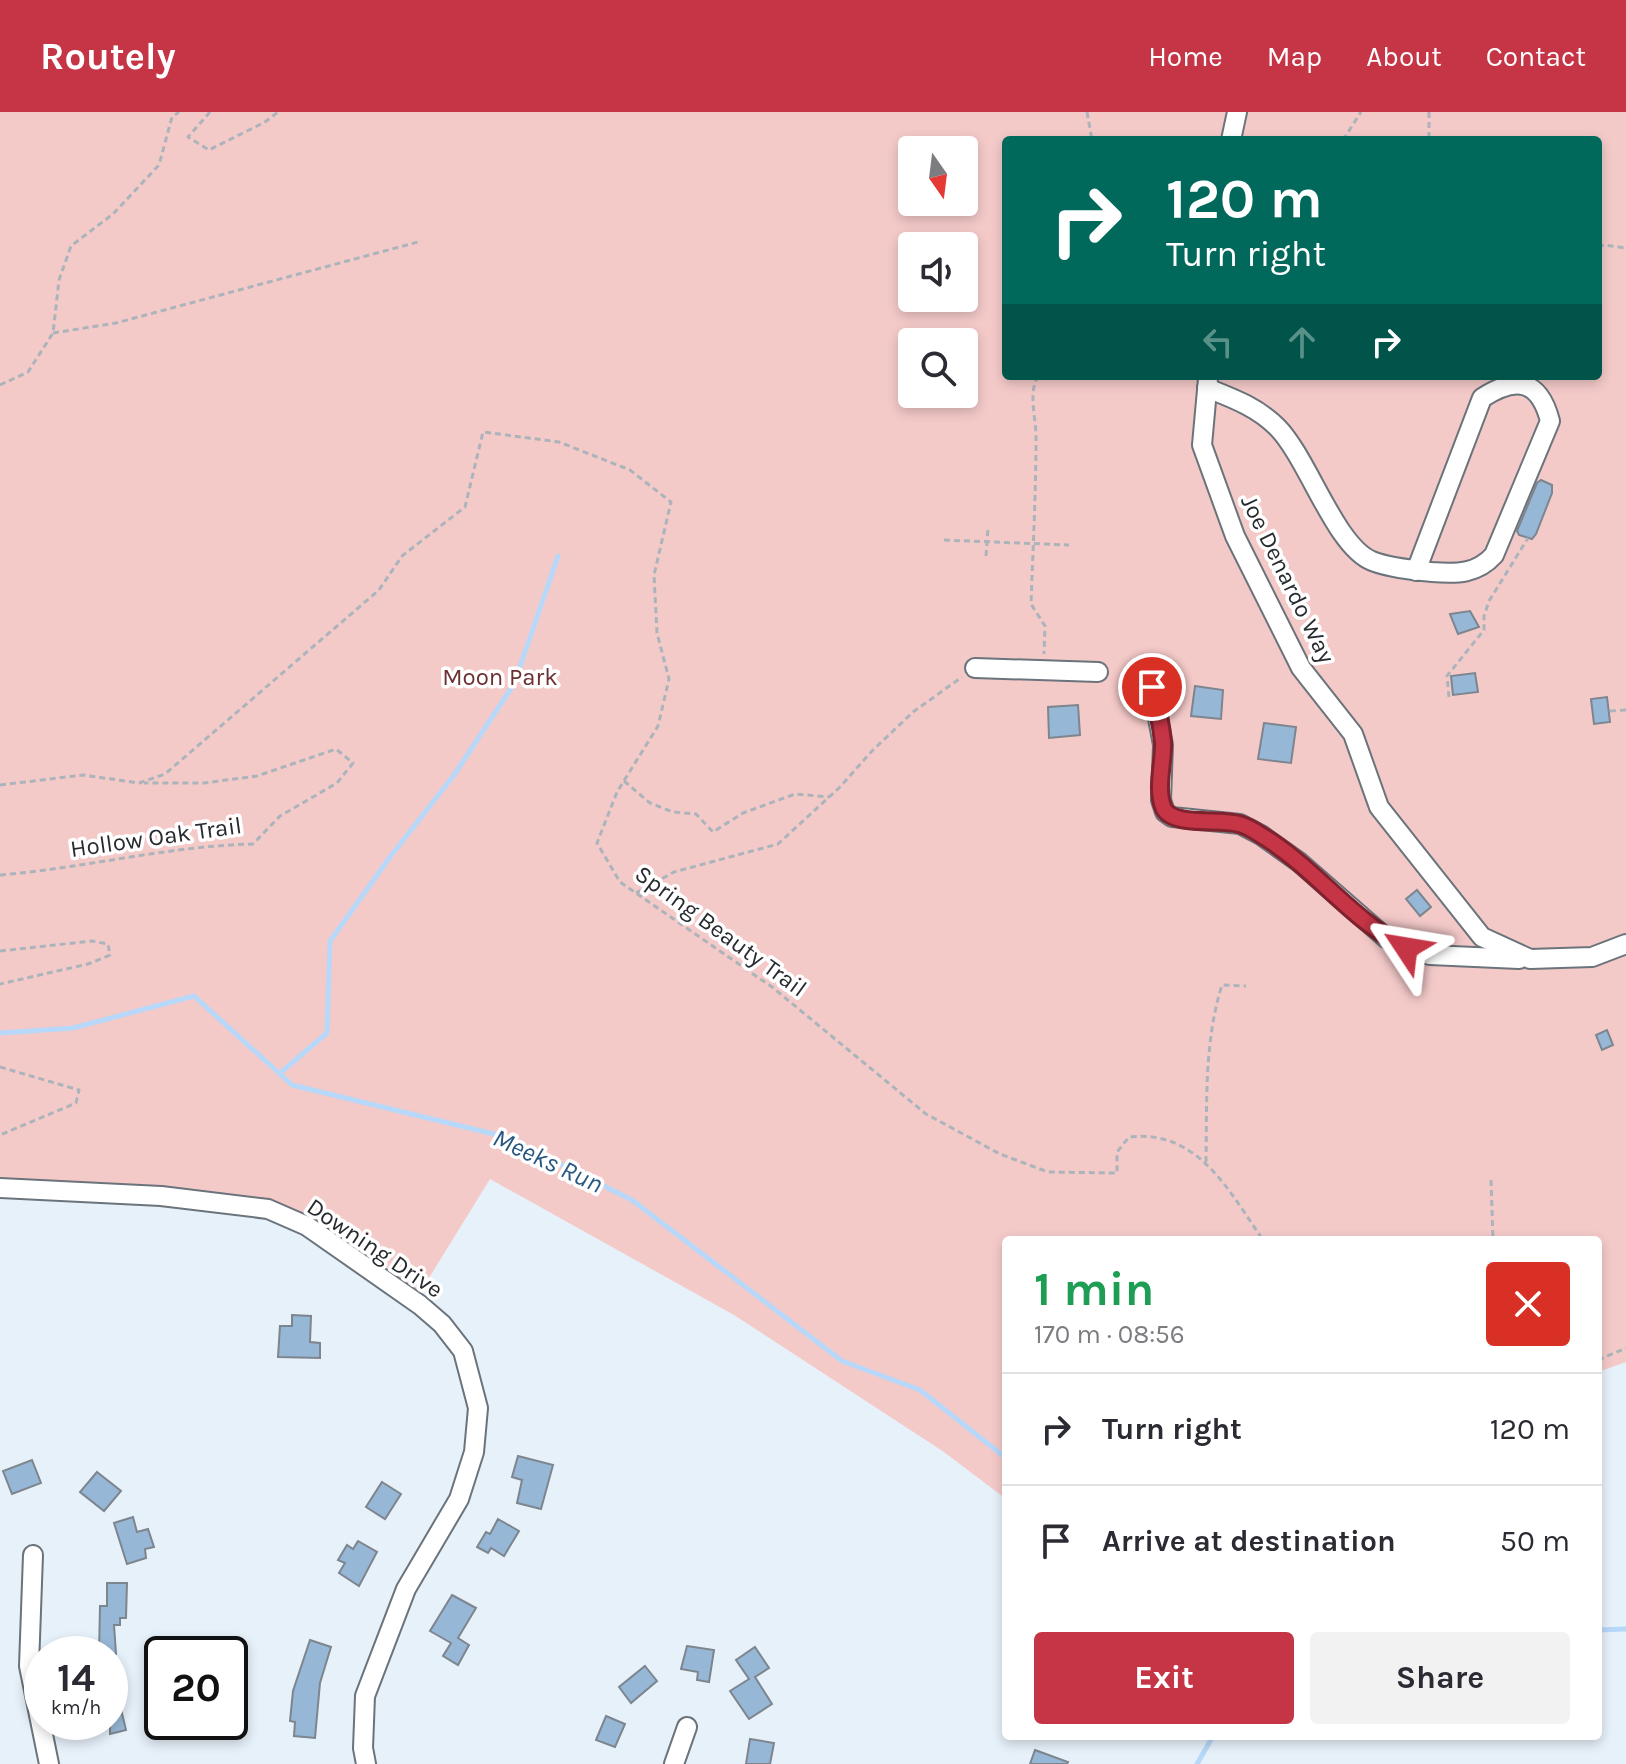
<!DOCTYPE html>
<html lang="en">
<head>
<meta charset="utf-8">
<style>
	:root { --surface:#fff; --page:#f2f2f3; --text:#2b2b33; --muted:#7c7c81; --line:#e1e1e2; --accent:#c53546 }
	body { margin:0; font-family:Karla,sans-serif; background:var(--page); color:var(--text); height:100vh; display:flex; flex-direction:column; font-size:30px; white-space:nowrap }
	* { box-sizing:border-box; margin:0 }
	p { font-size:26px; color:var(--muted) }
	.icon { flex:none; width:44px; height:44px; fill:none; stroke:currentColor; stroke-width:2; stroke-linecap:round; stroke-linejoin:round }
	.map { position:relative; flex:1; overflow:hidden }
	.panel { position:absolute; left:1002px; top:1124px; width:600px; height:504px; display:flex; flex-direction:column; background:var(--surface); border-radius:8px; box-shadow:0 4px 12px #0003 }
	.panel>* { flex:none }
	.banner { position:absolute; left:1002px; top:24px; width:600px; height:244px; border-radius:8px; box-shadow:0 4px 12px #0003; background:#00695c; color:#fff; overflow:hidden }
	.needle { width:52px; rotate:166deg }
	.buttons { position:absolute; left:898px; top:24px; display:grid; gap:16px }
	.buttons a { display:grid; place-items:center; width:80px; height:80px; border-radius:8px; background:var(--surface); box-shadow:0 4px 12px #0003; font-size:40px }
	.speed { position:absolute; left:24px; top:1524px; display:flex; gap:16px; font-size:40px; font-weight:700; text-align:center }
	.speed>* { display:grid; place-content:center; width:104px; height:104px; border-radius:50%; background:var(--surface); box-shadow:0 4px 12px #0003; line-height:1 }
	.speed small { font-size:20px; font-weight:400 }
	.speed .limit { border:4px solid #111; border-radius:12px; background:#fff; color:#111 }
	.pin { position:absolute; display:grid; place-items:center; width:68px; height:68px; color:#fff; margin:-34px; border:4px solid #fff; border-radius:50%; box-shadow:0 2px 8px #0007 }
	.me { position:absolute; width:88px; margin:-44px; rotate:303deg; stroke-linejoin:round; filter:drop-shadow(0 0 6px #0008) }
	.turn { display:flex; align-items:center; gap:28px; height:168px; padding:0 32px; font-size:36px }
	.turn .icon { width:104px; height:104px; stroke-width:2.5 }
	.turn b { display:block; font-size:56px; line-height:68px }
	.lanes { display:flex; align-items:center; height:76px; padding:0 32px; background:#0003; justify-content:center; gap:40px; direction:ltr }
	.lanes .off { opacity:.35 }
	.round { display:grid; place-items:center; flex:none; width:84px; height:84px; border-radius:8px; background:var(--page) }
	.summary { display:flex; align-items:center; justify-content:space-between; height:136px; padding:0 32px }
	h1 { font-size:48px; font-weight:700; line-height:60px; color:#1e9e55 }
	.action { display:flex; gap:16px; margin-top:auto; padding:16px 32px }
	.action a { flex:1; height:92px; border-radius:8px; background:var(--accent); color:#fff; font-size:32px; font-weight:700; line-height:92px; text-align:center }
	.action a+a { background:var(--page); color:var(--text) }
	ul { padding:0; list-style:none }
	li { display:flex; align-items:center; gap:24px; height:112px; padding:0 32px; border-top:2px solid var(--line) }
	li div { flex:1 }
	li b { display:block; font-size:30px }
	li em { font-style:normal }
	header { display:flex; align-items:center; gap:48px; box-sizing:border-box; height:112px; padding:0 40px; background:var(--accent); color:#fff }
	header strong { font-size:38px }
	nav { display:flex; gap:44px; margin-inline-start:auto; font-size:28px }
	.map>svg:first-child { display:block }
</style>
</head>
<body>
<header>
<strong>Routely</strong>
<nav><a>Home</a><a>Map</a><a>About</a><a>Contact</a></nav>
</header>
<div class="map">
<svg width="1626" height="1652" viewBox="0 0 1626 1652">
	<rect width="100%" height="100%" fill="#e7f1fa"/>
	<!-- green -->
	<path fill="#f4cac9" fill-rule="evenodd" d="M 0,0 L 1626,0 L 1626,1250 L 1598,1260 L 1598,1128 L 1006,1128 L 1006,1387 L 944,1340 L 734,1203 L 490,1067 L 411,1195 L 249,1087 L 0,1085 ZM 1006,28 L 1598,28 L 1598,264 L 1006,264 ZM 912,38 L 964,38 L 964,90 L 912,90 ZM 912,134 L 964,134 L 964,186 L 912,186 ZM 912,230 L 964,230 L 964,282 L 912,282 Z"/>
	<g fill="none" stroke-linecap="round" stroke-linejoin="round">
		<!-- stream -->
		<g stroke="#b7d8f8" stroke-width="5">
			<path d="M 0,921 L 73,916 L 194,884 L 292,973 L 506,1025 L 632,1088 L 842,1249 L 920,1278 L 1006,1346"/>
			<path d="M 280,961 L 327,921 L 330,829 L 390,745 L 454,663 L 514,572 L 558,444"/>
			<path d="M 1598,1518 L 1626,1517"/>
			<path d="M 1197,1652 L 1213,1624"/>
		</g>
	</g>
	<!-- building -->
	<g fill="#97b7d6" stroke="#7d858e" stroke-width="2">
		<path d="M 1541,368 L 1552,373 L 1552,381 L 1536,422 L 1532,427 L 1519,423 L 1517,419 L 1537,371 Z"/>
		<path d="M 1470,499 L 1479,515 L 1458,522 L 1450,502 Z"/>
		<path d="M 1475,561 L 1478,580 L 1453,583 L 1451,564 Z"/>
		<path d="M 1195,574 L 1223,578 L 1221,607 L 1191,604 Z"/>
		<path d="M 1607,585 L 1610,610 L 1594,612 L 1591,587 Z"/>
		<path d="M 1078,593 L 1080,623 L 1049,626 L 1048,595 Z"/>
		<path d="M 1264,611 L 1296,615 L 1291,651 L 1258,647 Z"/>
		<path d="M 1417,778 L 1431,795 L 1420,804 L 1406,787 Z"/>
		<path d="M 1607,918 L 1613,933 L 1602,938 L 1596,923 Z"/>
		<path d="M 292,1203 L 311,1204 L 310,1230 L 320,1231 L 320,1246 L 278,1245 L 280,1214 L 292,1214 Z"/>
		<path d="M 518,1344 L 553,1353 L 541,1397 L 517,1391 L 522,1368 L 512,1365 Z"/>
		<path d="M 32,1348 L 41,1371 L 12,1382 L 3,1359 Z"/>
		<path d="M 97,1360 L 121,1379 L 104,1399 L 80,1380 Z"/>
		<path d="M 382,1370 L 401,1382 L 385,1407 L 366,1395 Z"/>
		<path d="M 133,1405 L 137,1420 L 148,1417 L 154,1435 L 145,1437 L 146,1446 L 127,1452 L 114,1411 Z"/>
		<path d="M 498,1407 L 519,1419 L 504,1444 L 491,1436 L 488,1441 L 477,1435 L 486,1420 L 490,1422 Z"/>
		<path d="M 358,1429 L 377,1440 L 359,1474 L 339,1461 L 345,1451 L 338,1448 L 347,1433 L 353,1437 Z"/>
		<path d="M 107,1471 L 127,1471 L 126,1506 L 120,1506 L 120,1513 L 114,1513 L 116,1542 L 99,1542 L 100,1494 L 107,1494 Z"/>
		<path d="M 452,1483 L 476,1496 L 458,1526 L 469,1533 L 458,1553 L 443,1544 L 451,1531 L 430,1519 Z"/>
		<path d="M 310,1528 L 331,1535 L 320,1571 L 315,1626 L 294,1624 L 295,1610 L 290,1609 L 293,1579 Z"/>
		<path d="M 687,1534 L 714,1538 L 709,1570 L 697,1568 L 698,1560 L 681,1557 Z"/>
		<path d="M 755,1535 L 769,1556 L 755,1565 L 772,1592 L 749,1607 L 730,1579 L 749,1567 L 736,1548 Z"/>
		<path d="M 645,1554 L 657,1569 L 631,1591 L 619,1575 Z"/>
		<path d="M 110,1572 L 115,1572 L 126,1618 L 110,1622 Z"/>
		<path d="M 606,1604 L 625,1612 L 615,1635 L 596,1628 Z"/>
		<path d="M 750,1627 L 774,1631 L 770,1652 L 746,1652 Z"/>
		<path d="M 1035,1638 L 1068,1650 L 1067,1652 L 1030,1652 Z"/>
	</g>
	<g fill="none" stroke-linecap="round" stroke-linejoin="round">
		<defs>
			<g id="minor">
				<path d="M 1231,28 L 1237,0"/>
				<path d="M 1208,267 L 1202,333 L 1235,424 L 1301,556 L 1353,622 L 1379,695 L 1482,825 L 1530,847 L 1592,845 L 1626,832"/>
				<path d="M 1207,276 C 1232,286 1257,295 1277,315 C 1308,346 1335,434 1372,449 C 1390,456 1413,458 1432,460 C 1457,462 1477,462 1494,443 L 1550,309 C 1539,267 1516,264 1482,286 L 1416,459"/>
				<path d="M 975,556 L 1098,560"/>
				<path d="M 1152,575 L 1163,633 L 1161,688 L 1165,700 L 1172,705 L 1240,712 L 1261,723 L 1299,750 L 1386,826 L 1406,836 L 1430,843 L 1519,847"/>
				<path d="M 0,1076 L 161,1084 L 268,1097 L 307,1114 L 420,1193 L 442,1212 L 463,1239 L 478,1296 L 474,1340 L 459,1387 L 406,1477 L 365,1584 L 363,1636 L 366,1652"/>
				<path d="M 33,1443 L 29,1554 L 49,1652"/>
				<path d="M 674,1652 L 687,1615"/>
			</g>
		</defs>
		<!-- minor casing -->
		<use href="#minor" stroke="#6b737b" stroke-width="22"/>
		<!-- path -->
		<g stroke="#acb4bb" stroke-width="3" stroke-dasharray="6 4" stroke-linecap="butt">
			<path d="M 210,0 L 188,25 L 209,38 L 265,10 L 278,0"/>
			<path d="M 1087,0 L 1092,28"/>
			<path d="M 1429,0 L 1429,28"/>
			<path d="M 1343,28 L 1361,0"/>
			<path d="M 1598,135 L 1604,133 L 1626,136"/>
			<path d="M 53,221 L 116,211 L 418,130"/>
			<path d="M 1038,264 C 1028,281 1036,306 1036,325 C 1036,380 1033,436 1031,492 L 1045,514 L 1044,542"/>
			<path d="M 0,273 L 28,260 L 53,221 L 59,168 L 71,134 L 113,102 L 159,53 L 172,5 L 179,0"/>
			<path d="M 944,428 L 1069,433"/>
			<path d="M 986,444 L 988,416"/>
			<path d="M 1449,585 L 1447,564 L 1484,518 L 1484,504 L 1489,489 L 1528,426"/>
			<path d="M 1610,599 L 1626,598"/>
			<path d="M 624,669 L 650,691 L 673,700 L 696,702 L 713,720 L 743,701 L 795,682 L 829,685"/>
			<path d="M 0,673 L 83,663 L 139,671 L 165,662 L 379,478 L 402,444 L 465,395 L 483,320 L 559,330 L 630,358 L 671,390 L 654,463 L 657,521 L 669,567 L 658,614 L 617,680 L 597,731 L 620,770 L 772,875 L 926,1002 L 1000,1042 L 1048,1060 L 1117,1061 L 1117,1040 L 1129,1025 C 1198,1017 1229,1079 1263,1128"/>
			<path d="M 0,763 C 85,756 168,734 253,732 L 280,704 L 337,671 L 353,651 L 336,637 L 257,664 L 204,671 L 144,671"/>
			<path d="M 636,781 L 674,760 L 778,732 L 840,675 L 872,639 L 913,600 L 962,565"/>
			<path d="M 0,839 L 92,829 L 108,832 L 110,843 L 88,852 L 0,872"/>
			<path d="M 0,955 L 79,978 L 76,991 L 0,1023"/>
			<path d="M 1206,1050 C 1207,991 1204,930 1222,873 L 1246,874"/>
			<path d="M 1491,1068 L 1493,1128"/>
			<path d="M 1598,1248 L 1626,1236"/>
		</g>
		<!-- minor -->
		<use href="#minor" stroke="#fff" stroke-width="18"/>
	</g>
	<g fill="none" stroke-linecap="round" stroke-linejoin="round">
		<defs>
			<path id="route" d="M 1152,575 C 1157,593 1161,611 1163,630 C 1164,650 1155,678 1164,697 C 1174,715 1220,706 1239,712 C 1247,714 1255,719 1261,723 C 1314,755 1351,808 1406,836"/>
		</defs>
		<!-- route casing -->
		<use href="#route" stroke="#80222e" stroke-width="20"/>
		<!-- route -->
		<use href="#route" stroke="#c53546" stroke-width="14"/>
	</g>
	<g text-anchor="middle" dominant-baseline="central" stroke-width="7" stroke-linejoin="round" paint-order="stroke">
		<!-- street labels -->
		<g font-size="24" fill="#272a2e" stroke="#fff">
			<text transform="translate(1288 467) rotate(64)">Joe Denardo Way</text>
			<text transform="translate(156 725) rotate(-8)">Hollow Oak Trail</text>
			<text transform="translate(721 819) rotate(36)">Spring Beauty Trail</text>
			<text transform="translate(375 1136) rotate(34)">Downing Drive</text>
		</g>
		<!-- park labels -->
		<g font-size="24" fill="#6c2f32" stroke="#fff">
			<text x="500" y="565">Moon Park</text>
		</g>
		<!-- water labels -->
		<g font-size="26" font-style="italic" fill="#285781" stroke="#fff">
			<text transform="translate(548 1049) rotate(25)">Meeks Run</text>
		</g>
	</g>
</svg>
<div class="buttons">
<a><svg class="needle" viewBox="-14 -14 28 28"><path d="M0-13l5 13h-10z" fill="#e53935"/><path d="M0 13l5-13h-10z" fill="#7c7c81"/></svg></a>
<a><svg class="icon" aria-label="sound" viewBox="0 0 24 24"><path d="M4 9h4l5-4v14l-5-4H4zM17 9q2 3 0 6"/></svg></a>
<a><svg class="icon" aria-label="search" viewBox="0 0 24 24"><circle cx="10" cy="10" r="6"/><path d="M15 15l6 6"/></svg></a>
</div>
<div class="speed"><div>14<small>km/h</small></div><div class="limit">20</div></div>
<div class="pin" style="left:1152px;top:575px;background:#d93025"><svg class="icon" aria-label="arrive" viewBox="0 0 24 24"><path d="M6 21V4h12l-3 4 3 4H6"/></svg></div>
<svg class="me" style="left:1406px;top:836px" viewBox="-20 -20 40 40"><path d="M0-17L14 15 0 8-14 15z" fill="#c53546" stroke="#fff" stroke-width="4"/></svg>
<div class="banner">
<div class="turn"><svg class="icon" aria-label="right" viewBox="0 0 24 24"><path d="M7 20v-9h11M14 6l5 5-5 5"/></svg><div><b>120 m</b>Turn right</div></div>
<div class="lanes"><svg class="icon off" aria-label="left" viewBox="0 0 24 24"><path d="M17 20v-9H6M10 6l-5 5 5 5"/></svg><svg class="icon off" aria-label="ahead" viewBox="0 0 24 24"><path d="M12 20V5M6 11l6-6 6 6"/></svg><svg class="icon" aria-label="right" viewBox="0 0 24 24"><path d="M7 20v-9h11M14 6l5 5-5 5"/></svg></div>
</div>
<section class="panel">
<div class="summary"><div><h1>1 min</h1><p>170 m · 08:56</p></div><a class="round" style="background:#d93025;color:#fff"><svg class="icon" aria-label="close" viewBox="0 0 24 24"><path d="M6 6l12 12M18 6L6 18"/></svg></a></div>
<ul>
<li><svg class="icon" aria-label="right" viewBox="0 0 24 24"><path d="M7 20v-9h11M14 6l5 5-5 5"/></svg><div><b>Turn right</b></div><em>120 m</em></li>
<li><svg class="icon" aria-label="arrive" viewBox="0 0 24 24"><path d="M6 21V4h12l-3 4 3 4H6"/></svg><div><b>Arrive at destination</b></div><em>50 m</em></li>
</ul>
<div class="action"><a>Exit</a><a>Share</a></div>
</section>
</div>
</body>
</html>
